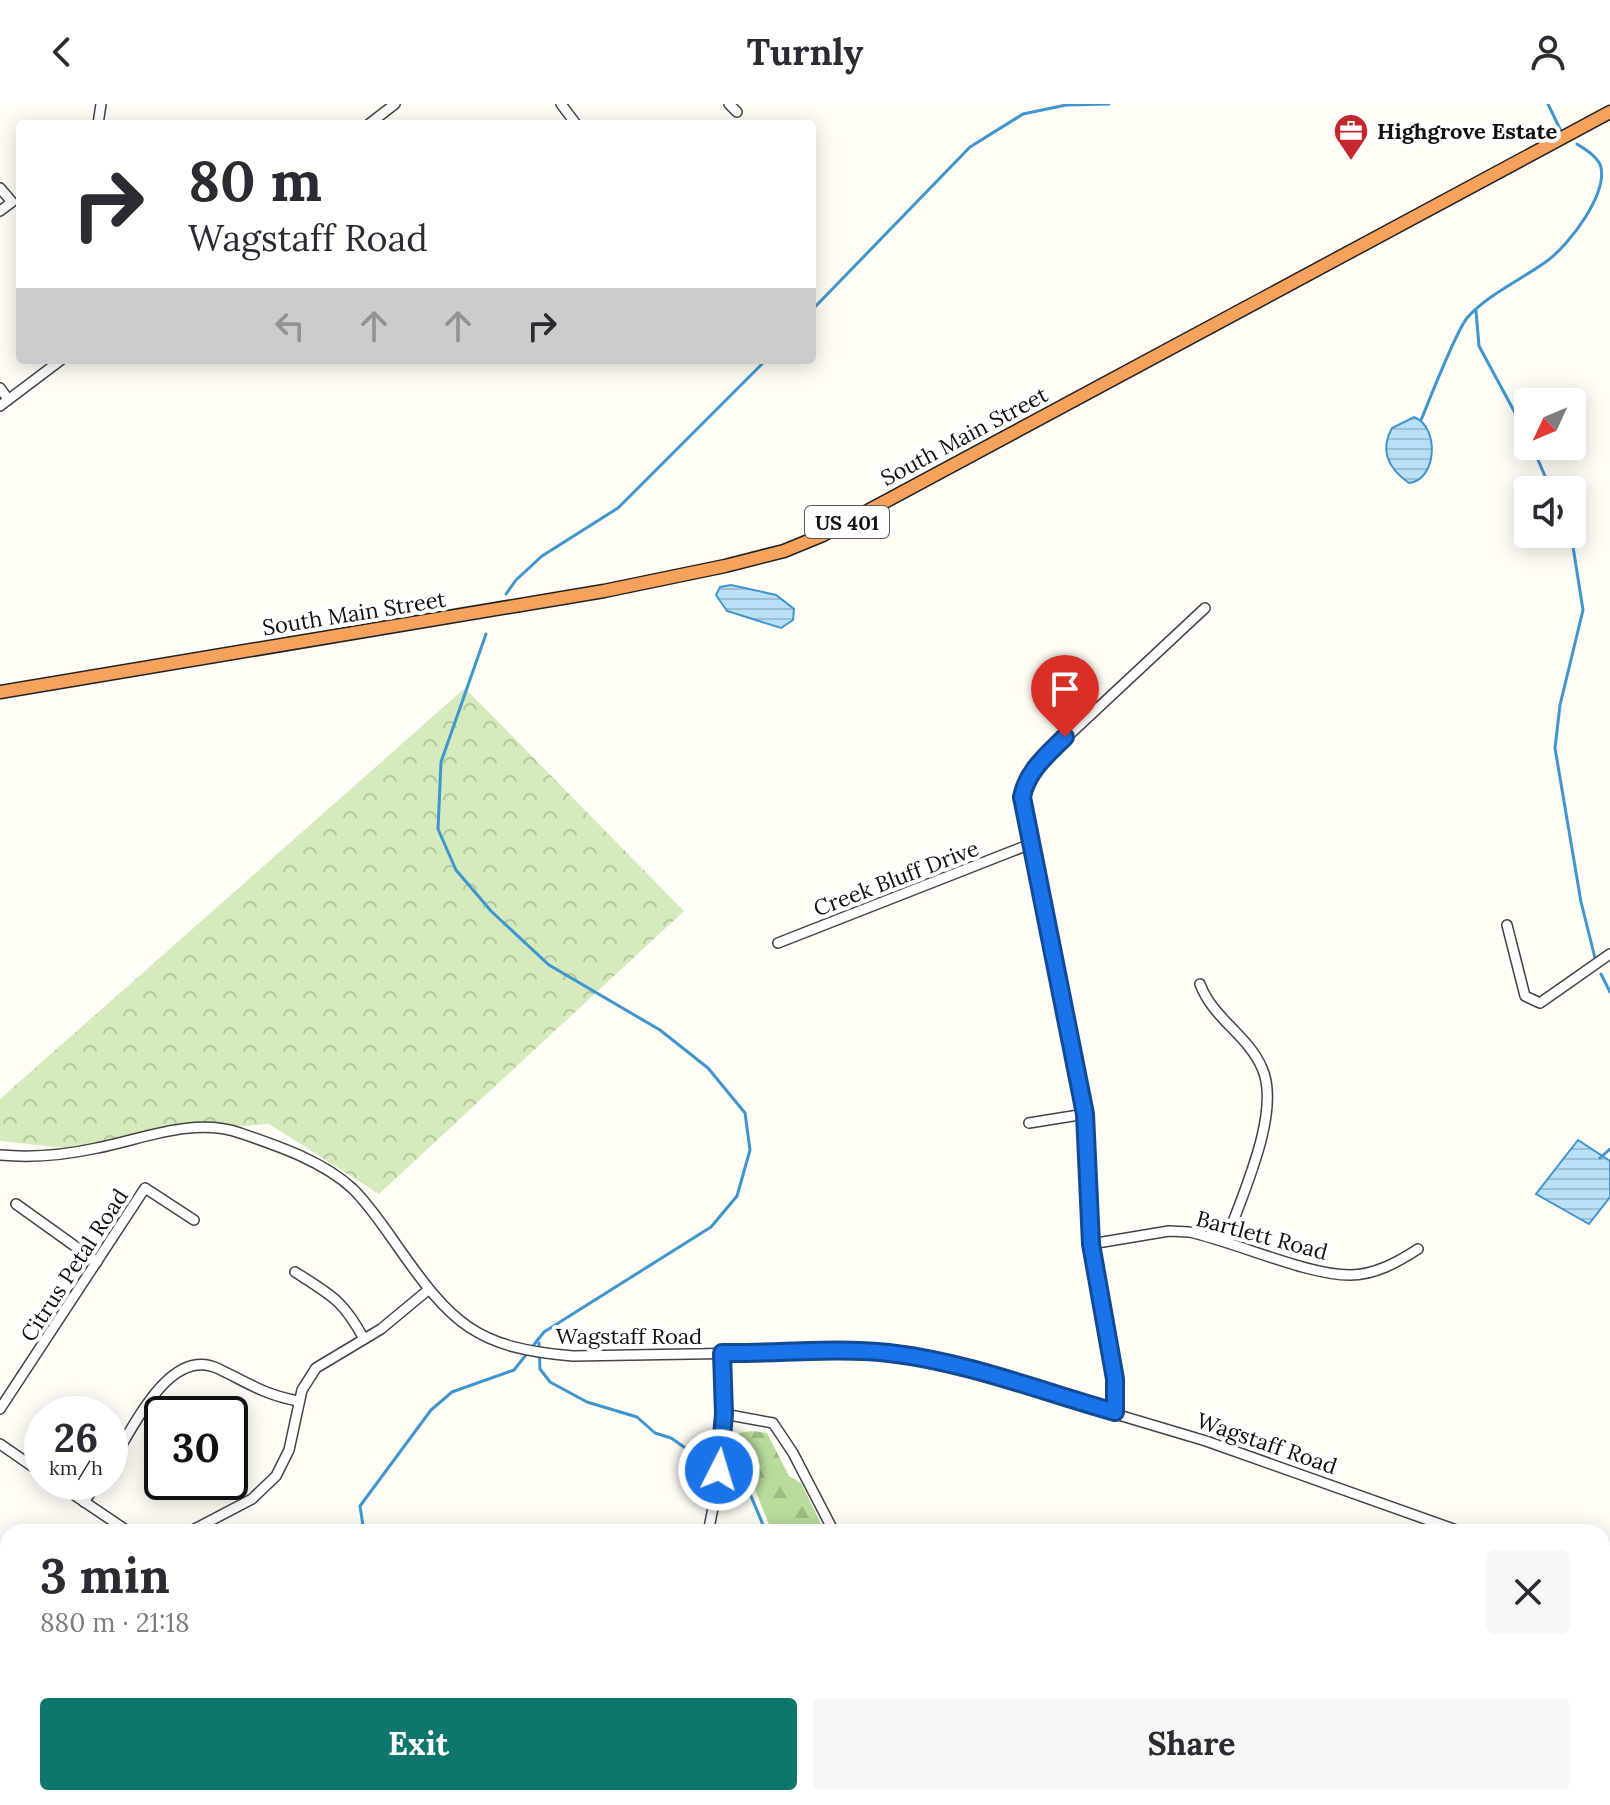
<!DOCTYPE html>
<html lang="en">
<head>
<meta charset="utf-8">
<style>
	:root { --surface:#fff; --page:#f7f7f7; --text:#2b2b33; --muted:#7c7c81; --accent:#0f766e }
	body { margin:0; font-family:Lora,serif; background:var(--page); color:var(--text); height:100vh; display:flex; flex-direction:column; font-size:30px; white-space:nowrap }
	* { box-sizing:border-box; margin:0 }
	p { font-size:26px; color:var(--muted) }
	.icon { flex:none; width:44px; height:44px; fill:none; stroke:currentColor; stroke-width:2; stroke-linecap:round; stroke-linejoin:round }
	.map { position:relative; flex:1; overflow:hidden }
	.drawer { position:absolute; left:0px; top:1420px; width:1610px; height:282px; display:flex; flex-direction:column; background:var(--surface); border-radius:24px 24px 0 0; box-shadow:0 4px 20px #0003 }
	.drawer>* { flex:none }
	.banner { position:absolute; left:16px; top:16px; width:800px; height:244px; border-radius:8px; box-shadow:0 4px 20px #0003; background:#fff; color:var(--text); overflow:hidden }
	.needle { width:52px; rotate:226deg }
	.buttons { position:absolute; left:1514px; top:284px; display:grid; gap:16px }
	.buttons a { display:grid; place-items:center; width:72px; height:72px; border-radius:8px; background:var(--surface); box-shadow:0 4px 20px #0003; font-size:40px }
	.speed { position:absolute; left:24px; top:1292px; display:flex; gap:16px; font-size:40px; font-weight:700; text-align:center }
	.speed>* { display:grid; place-content:center; width:104px; height:104px; border-radius:50%; background:var(--surface); box-shadow:0 4px 20px #0003; line-height:1 }
	.speed small { font-size:20px; font-weight:400 }
	.speed .limit { border:4px solid #111; border-radius:12px; background:#fff; color:#111 }
	.pin { position:absolute; display:grid; place-items:center; width:68px; height:68px; color:#fff; margin:-82px -34px; border-radius:50% 50% 50% 0; rotate:-45deg; box-shadow:0 0 8px #0007 }
	.pin .icon { rotate:45deg }
	.me { position:absolute; width:88px; margin:-44px; rotate:5deg; stroke-linejoin:round; filter:drop-shadow(0 0 6px #0008) }
	.turn { display:flex; align-items:center; gap:28px; height:168px; padding:0 40px; font-size:36px }
	.turn .icon { width:104px; height:104px; stroke-width:2.5 }
	.turn b { display:block; font-size:56px; line-height:68px }
	.lanes { display:flex; align-items:center; height:76px; padding:0 40px; background:#0003; justify-content:center; gap:40px; direction:ltr }
	.lanes .off { opacity:.35 }
	.round { display:grid; place-items:center; flex:none; width:84px; height:84px; border-radius:8px; background:var(--page) }
	.overview { display:flex; align-items:center; justify-content:space-between; height:136px; padding:0 40px }
	h1 { font-size:48px; font-weight:700; line-height:60px }
	.button { display:flex; gap:16px; margin-top:auto; padding:16px 40px }
	.button a { flex:1; height:92px; border-radius:8px; background:var(--accent); color:#fff; font-size:32px; font-weight:700; line-height:92px; text-align:center }
	.button a+a { background:var(--page); color:var(--text) }
	header { display:flex; justify-content:space-between; align-items:center; height:104px; padding:0 40px; background:var(--surface); font-size:36px; font-weight:700 }
	.map>svg:first-child { display:block }
</style>
</head>
<body>
<header><svg class="icon" aria-label="back" viewBox="0 0 24 24"><path d="M15 5l-7 7 7 7"/></svg>Turnly<svg class="icon" aria-label="person" viewBox="0 0 24 24"><circle cx="12" cy="8" r="4"/><path d="M4 21q1-7 8-7t8 7"/></svg></header>
<div class="map">
<svg width="1610" height="1701" viewBox="0 0 1610 1701">
	<defs>
		<pattern id="forest-firs" width="22" height="20" patternUnits="userSpaceOnUse" patternTransform="scale(2)"><rect width="22" height="20" fill="#b9dc9c"/><path d="M5 1l3.5 6h-7zM16 11l3.5 6h-7z" fill="#9ebc85"/></pattern>
		<pattern id="park-crowns" width="20" height="18" patternUnits="userSpaceOnUse" patternTransform="scale(2)"><rect width="20" height="18" fill="#d5ebbd"/><path d="M2 6a3 3 0 1 1 6 0M12 15a3 3 0 1 1 6 0" fill="none" stroke="#b6c8a1"/></pattern>
		<pattern id="water-rules" width="6" height="5" patternUnits="userSpaceOnUse" patternTransform="scale(2)"><rect width="6" height="5" fill="#b9e0f7"/><path d="M0 2.5h6" fill="none" stroke="#9ebfd3"/></pattern>
	</defs>
	<rect width="100%" height="100%" fill="#fffdf5"/>
	<!-- forest -->
	<g fill="url(#forest-firs)">
		<path d="M 752,1327 L 767,1329 L 789,1372 L 801,1379 L 825,1428 L 772,1428 L 752,1378 L 734,1360 L 739,1329 Z"/>
		<path d="M 671,1694 L 791,1694 L 784,1701 L 668,1701 Z"/>
		<path d="M 952,1694 L 1037,1694 L 1042,1701 L 959,1701 Z"/>
	</g>
	<!-- park -->
	<path fill="url(#park-crowns)" d="M 465,584 L 684,807 L 379,1090 L 269,1020 L 167,1027 L 74,1045 L 0,1037 L 0,995 Z"/>
	<!-- water -->
	<g fill="url(#water-rules)" stroke="#3f96cf" stroke-width="2">
		<path d="M 1414,313 C 1440,323 1437,376 1409,379 C 1389,365 1379,347 1392,324 Z"/>
		<path d="M 731,481 L 776,491 L 794,505 L 793,516 L 781,524 L 727,507 L 716,491 L 720,483 Z"/>
		<path d="M 1578,1036 L 1610,1057 L 1610,1093 L 1589,1120 L 1536,1090 Z"/>
	</g>
	<g fill="none" stroke-linecap="round" stroke-linejoin="round">
		<!-- stream -->
		<g stroke="#3f96cf" stroke-width="3">
			<path d="M 1548,0 L 1560,25"/>
			<path d="M 812,206 L 970,43 L 1023,10 L 1066,1 L 1109,0"/>
			<path d="M 1476,207 L 1479,242 L 1528,333"/>
			<path d="M 1421,316 C 1430,295 1455,229 1467,214 C 1488,190 1521,176 1547,157 C 1569,141 1610,88 1600,60 C 1595,51 1586,46 1577,40"/>
			<path d="M 1532,342 L 1551,386"/>
			<path d="M 1571,430 L 1583,506 L 1560,601 L 1555,644 L 1581,798 L 1595,854"/>
			<path d="M 506,490 L 516,476 L 542,452 L 618,404 L 766,256"/>
			<path d="M 1601,870 L 1610,888"/>
			<path d="M 1600,1054 L 1610,1045"/>
			<path d="M 539,1239 L 540,1265 L 550,1278 L 587,1298 L 637,1313 L 655,1329 L 671,1334 L 697,1352"/>
			<path d="M 743,1373 L 766,1428"/>
			<path d="M 364,1428 L 360,1402 L 431,1306 L 452,1288 L 514,1266 L 544,1228 L 711,1123 L 737,1092 L 750,1046 L 745,1009 L 708,964 L 660,926 L 549,861 L 491,807 L 456,766 L 438,725 L 441,658 L 486,530"/>
			<path d="M 0,1460 L 8,1466"/>
			<path d="M 1021,1694 L 1025,1701"/>
			<path d="M 150,1701 L 154,1694"/>
			<path d="M 694,1701 L 696,1694"/>
		</g>
		<defs>
			<g id="minor">
				<path d="M 561,0 L 576,20"/>
				<path d="M 729,0 L 737,8"/>
				<path d="M 98,20 L 101,0"/>
				<path d="M 369,20 L 395,0"/>
				<path d="M 0,84 L 12,98 L 0,107"/>
				<path d="M 0,284 L 8,295"/>
				<path d="M 0,302 L 61,256"/>
				<path d="M 1507,821 L 1525,892 L 1540,899 L 1610,850"/>
				<path d="M 778,839 L 1028,741"/>
				<path d="M 1200,880 C 1213,915 1248,931 1262,964 C 1282,1008 1241,1093 1226,1137"/>
				<path d="M 1029,1019 L 1085,1010"/>
				<path d="M 0,1051 C 32,1054 65,1051 97,1044 C 143,1035 193,1013 240,1029 C 278,1042 323,1057 353,1085 C 370,1102 384,1123 398,1143 C 452,1220 476,1244 573,1252 L 868,1247 L 934,1256 L 1206,1337 L 1462,1428"/>
				<path d="M 16,1100 L 97,1158"/>
				<path d="M 1091,1140 L 1169,1127 L 1189,1128 C 1236,1138 1306,1171 1350,1171 C 1375,1171 1398,1158 1418,1145"/>
				<path d="M 295,1168 C 331,1191 343,1196 364,1235"/>
				<path d="M 0,1305 L 145,1084 L 194,1116"/>
				<path d="M 1115,1308 L 1115,1275 L 1091,1140 L 1085,1010 L 1022,693 L 1025,678 L 1037,661 L 1205,504"/>
				<path d="M 724,1310 L 773,1319 L 793,1349 L 834,1428"/>
				<path d="M 0,1340 L 42,1369"/>
				<path d="M 110,1360 C 133,1326 169,1240 219,1265 C 250,1280 263,1290 298,1297"/>
				<path d="M 55,1378 L 129,1428"/>
				<path d="M 84,1398 L 98,1378"/>
				<path d="M 189,1428 L 252,1395 L 276,1372 L 289,1346 L 302,1286 L 316,1264 L 381,1225 L 428,1186"/>
				<path d="M 708,1428 C 722,1369 724,1310 722,1249"/>
				<path d="M 1602,1531 L 1610,1541"/>
				<path d="M 0,1587 L 8,1596"/>
				<path d="M 1052,1694 L 1057,1701"/>
				<path d="M 1325,1694 L 1326,1701"/>
				<path d="M 295,1701 L 303,1694"/>
				<path d="M 605,1701 L 608,1694"/>
			</g>
			<path id="highway" d="M 0,588 L 604,487 L 725,462 L 784,447 L 823,431 L 1610,8"/>
		</defs>
		<!-- minor casing -->
		<use href="#minor" stroke="#444" stroke-width="12"/>
		<!-- highway casing -->
		<use href="#highway" stroke="#222" stroke-width="15"/>
		<!-- minor -->
		<use href="#minor" stroke="#fff" stroke-width="9"/>
		<!-- highway -->
		<use href="#highway" stroke="#f5a25d" stroke-width="12"/>
	</g>
	<g fill="none" stroke-linecap="round" stroke-linejoin="round">
		<defs>
			<path id="route" d="M 719,1366 L 724,1310 L 722,1249 C 778,1250 834,1243 889,1249 C 967,1258 1040,1287 1115,1308 L 1115,1275 L 1091,1140 L 1085,1010 L 1022,693 C 1027,667 1047,651 1065,633"/>
		</defs>
		<!-- route casing -->
		<use href="#route" stroke="#114b97" stroke-width="20"/>
		<!-- route -->
		<use href="#route" stroke="#1a73e8" stroke-width="14"/>
	</g>
	<!-- icons -->
	<defs>
		<symbol id="office-pin" viewBox="-11 -11 22 30"><path d="M0 17L-7.5 6A9.5 9.5 0 1 1 7.5 6Z" fill="#c4262e" stroke="#fff"/><path d="M-6-3h4V-5.5h4V-3h4V5H-6ZM-1-4.5V-3h2v-1.5ZM-6 0V1H6V0Z" fill="#fff"/></symbol>
	</defs>
	<g fill-rule="evenodd">
		<use href="#office-pin" x="1331" y="7" width="40" height="54"/>
	</g>
	<g text-anchor="middle" dominant-baseline="central" stroke-width="8" stroke-linejoin="round" paint-order="stroke">
		<!-- shield labels -->
		<rect fill="#fff" stroke="#585858" stroke-width="2" x="805" y="402" width="84" height="32" rx="6"/>
		<g font-size="20" font-weight="bold" fill="#111">
			<text x="847" y="418">US 401</text>
		</g>
		<!-- poi labels -->
		<g font-size="22" font-weight="bold" fill="#111" stroke="#fff" text-anchor="start">
			<text x="1377" y="27">Highgrove Estate</text>
		</g>
		<!-- street labels -->
		<g font-size="22" fill="#111" stroke="#fff">
			<text transform="translate(964 332) rotate(-28)">South Main Street</text>
			<text transform="translate(354 509) rotate(-9)">South Main Street</text>
			<text transform="translate(896 774) rotate(-21)">Creek Bluff Drive</text>
			<text transform="translate(1262 1131) rotate(15)">Bartlett Road</text>
			<text transform="translate(74 1161) rotate(-57)">Citrus Petal Road</text>
			<text x="629" y="1232">Wagstaff Road</text>
			<text transform="translate(1267 1339) rotate(19)">Wagstaff Road</text>
		</g>
	</g>
</svg>
<div class="buttons">
<a><svg class="needle" viewBox="-14 -14 28 28"><path d="M0-13l5 13h-10z" fill="#e53935"/><path d="M0 13l5-13h-10z" fill="#7c7c81"/></svg></a>
<a><svg class="icon" aria-label="sound" viewBox="0 0 24 24"><path d="M4 9h4l5-4v14l-5-4H4zM17 9q2 3 0 6"/></svg></a>
</div>
<div class="speed"><div>26<small>km/h</small></div><div class="limit">30</div></div>
<div class="pin" style="left:1065px;top:633px;background:#d93025"><svg class="icon" aria-label="arrive" viewBox="0 0 24 24"><path d="M6 21V4h12l-3 4 3 4H6"/></svg></div>
<svg class="me" style="left:719px;top:1366px" viewBox="-20 -20 40 40"><circle r="17" fill="#1a73e8" stroke="#fff" stroke-width="3"/><path d="M0-11L8 9 0 5-8 9z" fill="#fff"/></svg>
<div class="banner">
<div class="turn"><svg class="icon" aria-label="right" viewBox="0 0 24 24"><path d="M7 20v-9h11M14 6l5 5-5 5"/></svg><div><b>80 m</b>Wagstaff Road</div></div>
<div class="lanes"><svg class="icon off" aria-label="left" viewBox="0 0 24 24"><path d="M17 20v-9H6M10 6l-5 5 5 5"/></svg><svg class="icon off" aria-label="ahead" viewBox="0 0 24 24"><path d="M12 20V5M6 11l6-6 6 6"/></svg><svg class="icon off" aria-label="ahead" viewBox="0 0 24 24"><path d="M12 20V5M6 11l6-6 6 6"/></svg><svg class="icon" aria-label="right" viewBox="0 0 24 24"><path d="M7 20v-9h11M14 6l5 5-5 5"/></svg></div>
</div>
<section class="drawer">
<div class="overview"><div><h1>3 min</h1><p>880 m · 21:18</p></div><a class="round"><svg class="icon" aria-label="close" viewBox="0 0 24 24"><path d="M6 6l12 12M18 6L6 18"/></svg></a></div>
<div class="button"><a>Exit</a><a>Share</a></div>
</section>
</div>
</body>
</html>
